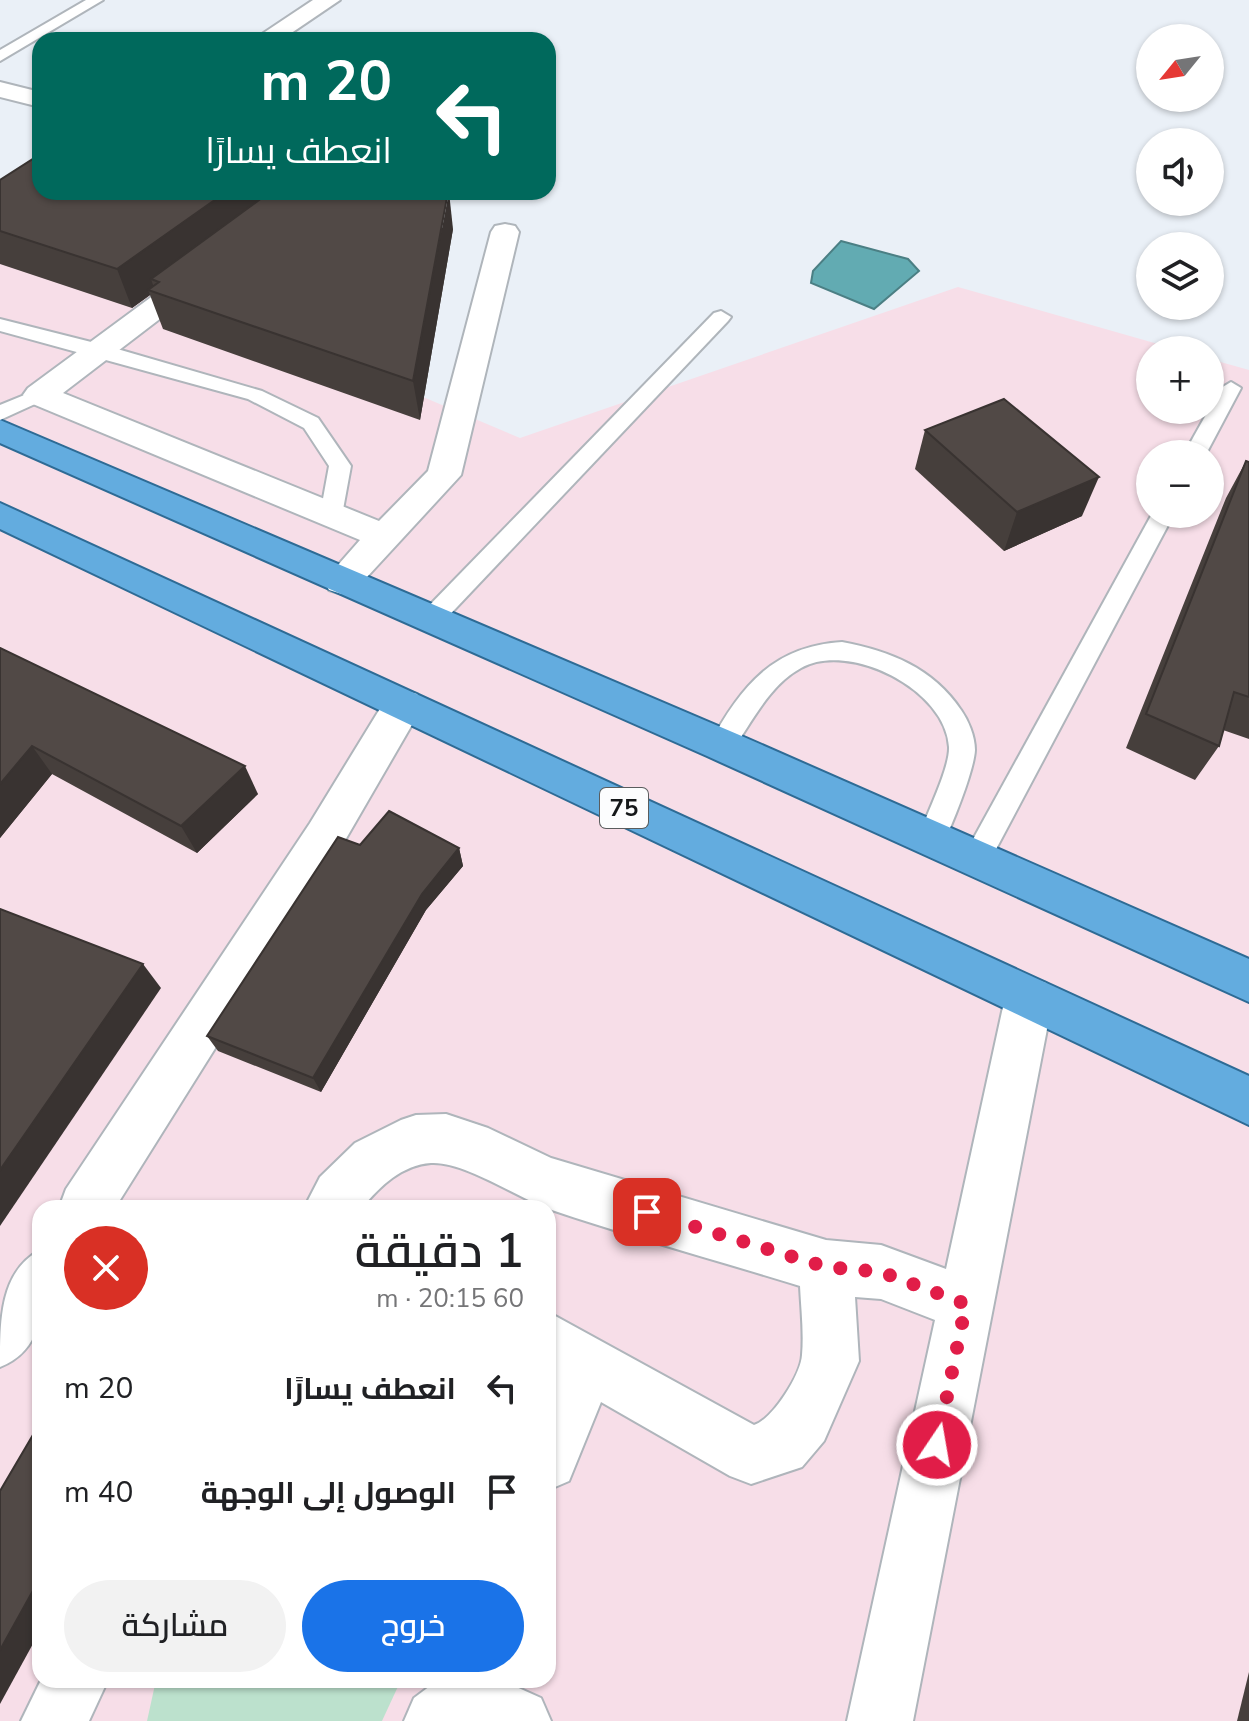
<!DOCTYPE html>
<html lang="ar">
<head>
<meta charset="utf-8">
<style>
	:root { --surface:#fff; --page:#f2f2f2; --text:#202124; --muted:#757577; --accent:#1a73e8 }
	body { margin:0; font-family:"Nunito Sans",Cairo,sans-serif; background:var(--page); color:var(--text); direction:rtl; height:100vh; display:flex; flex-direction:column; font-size:30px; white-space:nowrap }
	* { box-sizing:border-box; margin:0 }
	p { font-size:26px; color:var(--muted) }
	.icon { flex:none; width:44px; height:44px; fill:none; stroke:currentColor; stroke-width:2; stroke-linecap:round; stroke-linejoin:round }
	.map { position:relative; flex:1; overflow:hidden; direction:ltr }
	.sheet { position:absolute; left:32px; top:1200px; width:524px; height:488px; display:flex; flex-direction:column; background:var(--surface); border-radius:24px; box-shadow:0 2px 6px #0004; direction:rtl }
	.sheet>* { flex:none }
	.hud { position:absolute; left:32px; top:32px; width:524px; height:168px; border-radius:24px; box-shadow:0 2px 6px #0004; direction:rtl; background:#00695c; color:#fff; overflow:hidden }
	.needle { width:52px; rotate:240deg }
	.controls { position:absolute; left:1136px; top:24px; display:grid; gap:16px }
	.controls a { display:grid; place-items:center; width:88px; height:88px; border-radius:50%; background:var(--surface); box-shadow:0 2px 6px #0004; font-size:40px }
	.pin { position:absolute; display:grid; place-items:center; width:68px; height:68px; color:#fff; margin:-34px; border-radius:16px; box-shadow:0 4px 12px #0006 }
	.me { position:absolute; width:88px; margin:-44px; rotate:12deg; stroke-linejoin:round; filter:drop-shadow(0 0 6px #0008) }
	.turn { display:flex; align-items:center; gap:28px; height:168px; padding:0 32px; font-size:36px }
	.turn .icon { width:104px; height:104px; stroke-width:2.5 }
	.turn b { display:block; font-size:56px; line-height:68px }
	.round { display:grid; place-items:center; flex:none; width:84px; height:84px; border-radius:42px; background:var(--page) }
	.headline { display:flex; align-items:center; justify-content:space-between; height:136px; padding:0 32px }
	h1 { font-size:48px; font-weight:600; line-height:60px }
	.button { display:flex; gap:16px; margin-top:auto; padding:16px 32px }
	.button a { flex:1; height:92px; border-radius:48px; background:var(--accent); color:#fff; font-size:32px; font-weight:600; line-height:92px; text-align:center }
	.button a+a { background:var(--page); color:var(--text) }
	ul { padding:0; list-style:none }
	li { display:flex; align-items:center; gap:24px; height:104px; padding:0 32px }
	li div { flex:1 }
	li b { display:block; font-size:30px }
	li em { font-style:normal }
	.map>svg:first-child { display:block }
</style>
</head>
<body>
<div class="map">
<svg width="1249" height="1721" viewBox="0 0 1249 1721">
	<rect width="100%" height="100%" fill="#eaf0f7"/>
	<!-- industrial -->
	<path fill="#f7dee8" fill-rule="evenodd" d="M 0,218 L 520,438 L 958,287 L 1179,350 L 1150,350 L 1150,410 L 1210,410 L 1210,359 L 1249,370 L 1249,1721 L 0,1721 ZM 1150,454 L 1210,454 L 1210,514 L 1150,514 ZM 40,1208 L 548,1208 L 548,1680 L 40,1680 Z"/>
	<!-- green -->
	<path fill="#bce1cd" d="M 156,1680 L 401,1680 L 382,1721 L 147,1721 Z"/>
	<!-- water -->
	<path fill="#62abb2" stroke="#4b7f84" stroke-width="2" d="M 841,241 L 908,259 L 919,271 L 874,309 L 811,283 L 813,271 Z"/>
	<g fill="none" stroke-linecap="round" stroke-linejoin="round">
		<defs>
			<g id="service">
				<path d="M 86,0 L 103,0 L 0,61 L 0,50 Z"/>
				<path d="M 721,311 L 731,317 L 728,321 L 439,626 L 430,629 L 421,626 L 418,620 L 421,614 L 714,313 Z"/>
				<path d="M 0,319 L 107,346 L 262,391 L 318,418 L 351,466 L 342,515 L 339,520 L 323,520 L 320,515 L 329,466 L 304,428 L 248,399 L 0,331 Z"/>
				<path d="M 1231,382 L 1241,388 L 1206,454 L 1184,454 L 1221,388 Z"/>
				<path d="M 39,389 L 46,391 L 49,395 L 46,399 L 0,420 L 0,405 Z"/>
				<path d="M 1152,514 L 1174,514 L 986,868 L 976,872 L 966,868 L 962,860 L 966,852 Z"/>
				<path d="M 842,642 C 890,651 933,668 961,710 C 968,720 975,736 975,750 C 974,771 951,828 941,848 L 931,851 L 921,848 L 917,840 C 925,818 950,768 949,747 C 946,690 850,641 801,668 C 769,685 751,724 731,752 L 722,755 L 713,752 L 709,745 C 740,687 773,646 842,642 Z"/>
			</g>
			<g id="minor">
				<path d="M 313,0 L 340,0 L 281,40 L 253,40 Z"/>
				<path d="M 0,82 L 40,92 L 40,107 L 0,97 Z"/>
				<path d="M 505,224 L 515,226 L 519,232 L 461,475 L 355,590 L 342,594 L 329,590 L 324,581 L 360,540 L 28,402 L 23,395 L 28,388 L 192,267 L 202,264 L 212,267 L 217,273 L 212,279 L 63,393 L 379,521 L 428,471 L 491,232 L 495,226 Z"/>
				<path d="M 403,690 L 417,694 L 423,705 L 417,716 L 340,849 L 115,1208 L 59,1208 L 66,1189 L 310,823 L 389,694 Z"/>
				<path d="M 1029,977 L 1046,983 L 1053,998 L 913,1721 L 847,1721 L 935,1320 L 881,1299 L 855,1297 L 859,1361 L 824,1441 L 802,1467 L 751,1484 L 730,1476 L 601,1402 L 569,1481 L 548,1490 L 548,1392 L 555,1376 L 548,1372 L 548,1312 L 754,1425 C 773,1419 801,1374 802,1355 C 804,1332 801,1308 800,1286 C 716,1260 631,1237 549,1209 C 516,1197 464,1161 431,1163 C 402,1165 380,1186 362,1208 L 304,1208 L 320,1177 L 355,1143 L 401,1120 L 416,1115 L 446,1114 L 488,1128 L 551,1158 L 826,1240 L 881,1245 L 946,1269 L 1005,998 L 1012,983 Z"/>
				<path d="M 40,1250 C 40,1297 51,1346 0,1367 C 0,1319 0,1272 40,1250 Z"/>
				<path d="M 41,1680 L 108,1680 L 89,1721 L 21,1721 Z"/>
				<path d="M 438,1680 L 501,1680 L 541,1698 L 551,1721 L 404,1721 L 414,1698 Z"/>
			</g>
			<g id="trunk">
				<path d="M 0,420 L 737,734 L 1249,959 L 1249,1002 L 707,756 L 0,443 Z"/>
				<path d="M 0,503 L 1249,1076 L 1249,1125 L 0,529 Z"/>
			</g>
		</defs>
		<!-- service casing -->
		<use href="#service" stroke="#afb5bb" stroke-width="4"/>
		<!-- minor casing -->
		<use href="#minor" stroke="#afb5bb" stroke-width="4"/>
		<!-- trunk casing -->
		<use href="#trunk" stroke="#2e6b95" stroke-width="4"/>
		<!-- service -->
		<use href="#service" fill="#fff" fill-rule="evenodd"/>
		<!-- minor -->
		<use href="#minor" fill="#fff" fill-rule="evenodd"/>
		<!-- trunk -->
		<use href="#trunk" fill="#63acdf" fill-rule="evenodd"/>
	</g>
	<!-- wall -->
	<g fill="#463f3c">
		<path d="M 0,180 L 40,192 L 453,229 L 420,420 L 163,329 L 150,295 L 132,308 L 0,264 Z"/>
		<path d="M 925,430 L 1082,516 L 1004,551 L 915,469 Z"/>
		<path d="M 1246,461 L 1249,462 L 1249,739 L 1223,730 L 1219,746 L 1195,780 L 1126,748 L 1226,498 Z"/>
		<path d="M 0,648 L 258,794 L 197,853 L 52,774 L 0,838 Z"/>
		<path d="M 360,845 L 459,848 L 463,866 L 426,910 L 321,1092 L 218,1051 L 207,1036 Z"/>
		<path d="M 1249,1672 L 1249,1721 L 1237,1721 Z"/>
	</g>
	<!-- shaded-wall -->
	<g fill="#393331">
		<path d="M 226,192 L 282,192 L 159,282 L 151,279 L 155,291 L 148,290 L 150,295 L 132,308 L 117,269 Z"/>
		<path d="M 449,192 L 453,229 L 420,420 L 413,381 Z"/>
		<path d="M 1099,477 L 1082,516 L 1004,551 L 1017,512 Z"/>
		<path d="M 32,746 L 52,774 L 0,838 L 0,784 Z"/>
		<path d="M 245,766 L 258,794 L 197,853 L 181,826 Z"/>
		<path d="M 459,848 L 463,866 L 426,910 L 321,1092 L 313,1078 L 422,894 Z"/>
		<path d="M 143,964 L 161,988 L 0,1226 L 0,1170 Z"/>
		<path d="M 40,1578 L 40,1631 L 0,1704 L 0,1650 Z"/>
	</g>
	<!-- building -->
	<g fill="#514946" stroke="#393331" stroke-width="2">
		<path d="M 36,157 L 40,159 L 40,192 L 226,192 L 117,269 L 0,231 L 0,180 Z"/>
		<path d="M 270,192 L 448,192 L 413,381 L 148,290 L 159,282 L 151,279 Z"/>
		<path d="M 1004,399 L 1099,477 L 1017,512 L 925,430 Z"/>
		<path d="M 1246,461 L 1249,462 L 1249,697 L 1234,692 L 1219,746 L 1146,714 Z"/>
		<path d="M 0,648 L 245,766 L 181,826 L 32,746 L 0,784 Z"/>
		<path d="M 389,811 L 459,848 L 422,894 L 313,1078 L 207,1036 L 338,837 L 360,845 Z"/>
		<path d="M 0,909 L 143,964 L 0,1170 Z"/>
		<path d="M 40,1423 L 40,1578 L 0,1650 L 0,1491 Z"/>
	</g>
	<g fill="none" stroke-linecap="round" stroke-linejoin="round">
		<!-- route -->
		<path stroke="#e11d48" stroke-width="14" stroke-dasharray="0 25.2" d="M 647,1212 L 826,1267 L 881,1272 L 966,1304 L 937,1445"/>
	</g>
	<g text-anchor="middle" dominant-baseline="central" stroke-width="8" stroke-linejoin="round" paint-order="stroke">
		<!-- shield labels -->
		<rect fill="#fcfdfe" stroke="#5a5d5e" stroke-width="2" x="600" y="788" width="48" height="40" rx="6"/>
		<g font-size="24" font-weight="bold" fill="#15181a">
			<text x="624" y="808">75</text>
		</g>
	</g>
</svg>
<div class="controls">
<a><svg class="needle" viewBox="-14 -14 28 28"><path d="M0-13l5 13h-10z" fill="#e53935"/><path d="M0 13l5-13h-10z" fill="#757577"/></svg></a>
<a><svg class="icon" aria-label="sound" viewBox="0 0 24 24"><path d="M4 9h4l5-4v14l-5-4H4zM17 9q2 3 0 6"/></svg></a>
<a><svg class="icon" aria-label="layers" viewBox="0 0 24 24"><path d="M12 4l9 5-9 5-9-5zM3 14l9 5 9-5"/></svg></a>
<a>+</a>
<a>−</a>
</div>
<div class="pin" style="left:647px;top:1212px;background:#d93025"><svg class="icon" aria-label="arrive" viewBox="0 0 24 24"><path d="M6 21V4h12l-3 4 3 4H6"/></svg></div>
<svg class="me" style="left:937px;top:1445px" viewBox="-20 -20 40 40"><circle r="17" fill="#e11d48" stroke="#fff" stroke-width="3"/><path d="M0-11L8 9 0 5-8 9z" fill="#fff"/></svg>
<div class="hud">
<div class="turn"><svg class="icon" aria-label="left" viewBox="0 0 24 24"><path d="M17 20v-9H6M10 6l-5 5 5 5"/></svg><div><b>20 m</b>انعطف يسارًا</div></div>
</div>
<section class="sheet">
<div class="headline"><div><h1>1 دقيقة</h1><p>60 m · 20:15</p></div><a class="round" style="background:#d93025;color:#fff"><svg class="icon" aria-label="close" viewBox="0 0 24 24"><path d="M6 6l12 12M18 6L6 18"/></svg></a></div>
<ul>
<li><svg class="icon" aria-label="left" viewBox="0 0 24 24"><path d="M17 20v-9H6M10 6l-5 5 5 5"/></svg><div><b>انعطف يسارًا</b></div><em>20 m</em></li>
<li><svg class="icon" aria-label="arrive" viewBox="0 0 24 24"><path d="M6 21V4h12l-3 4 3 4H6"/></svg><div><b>الوصول إلى الوجهة</b></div><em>40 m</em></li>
</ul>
<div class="button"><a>خروج</a><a>مشاركة</a></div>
</section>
</div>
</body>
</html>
